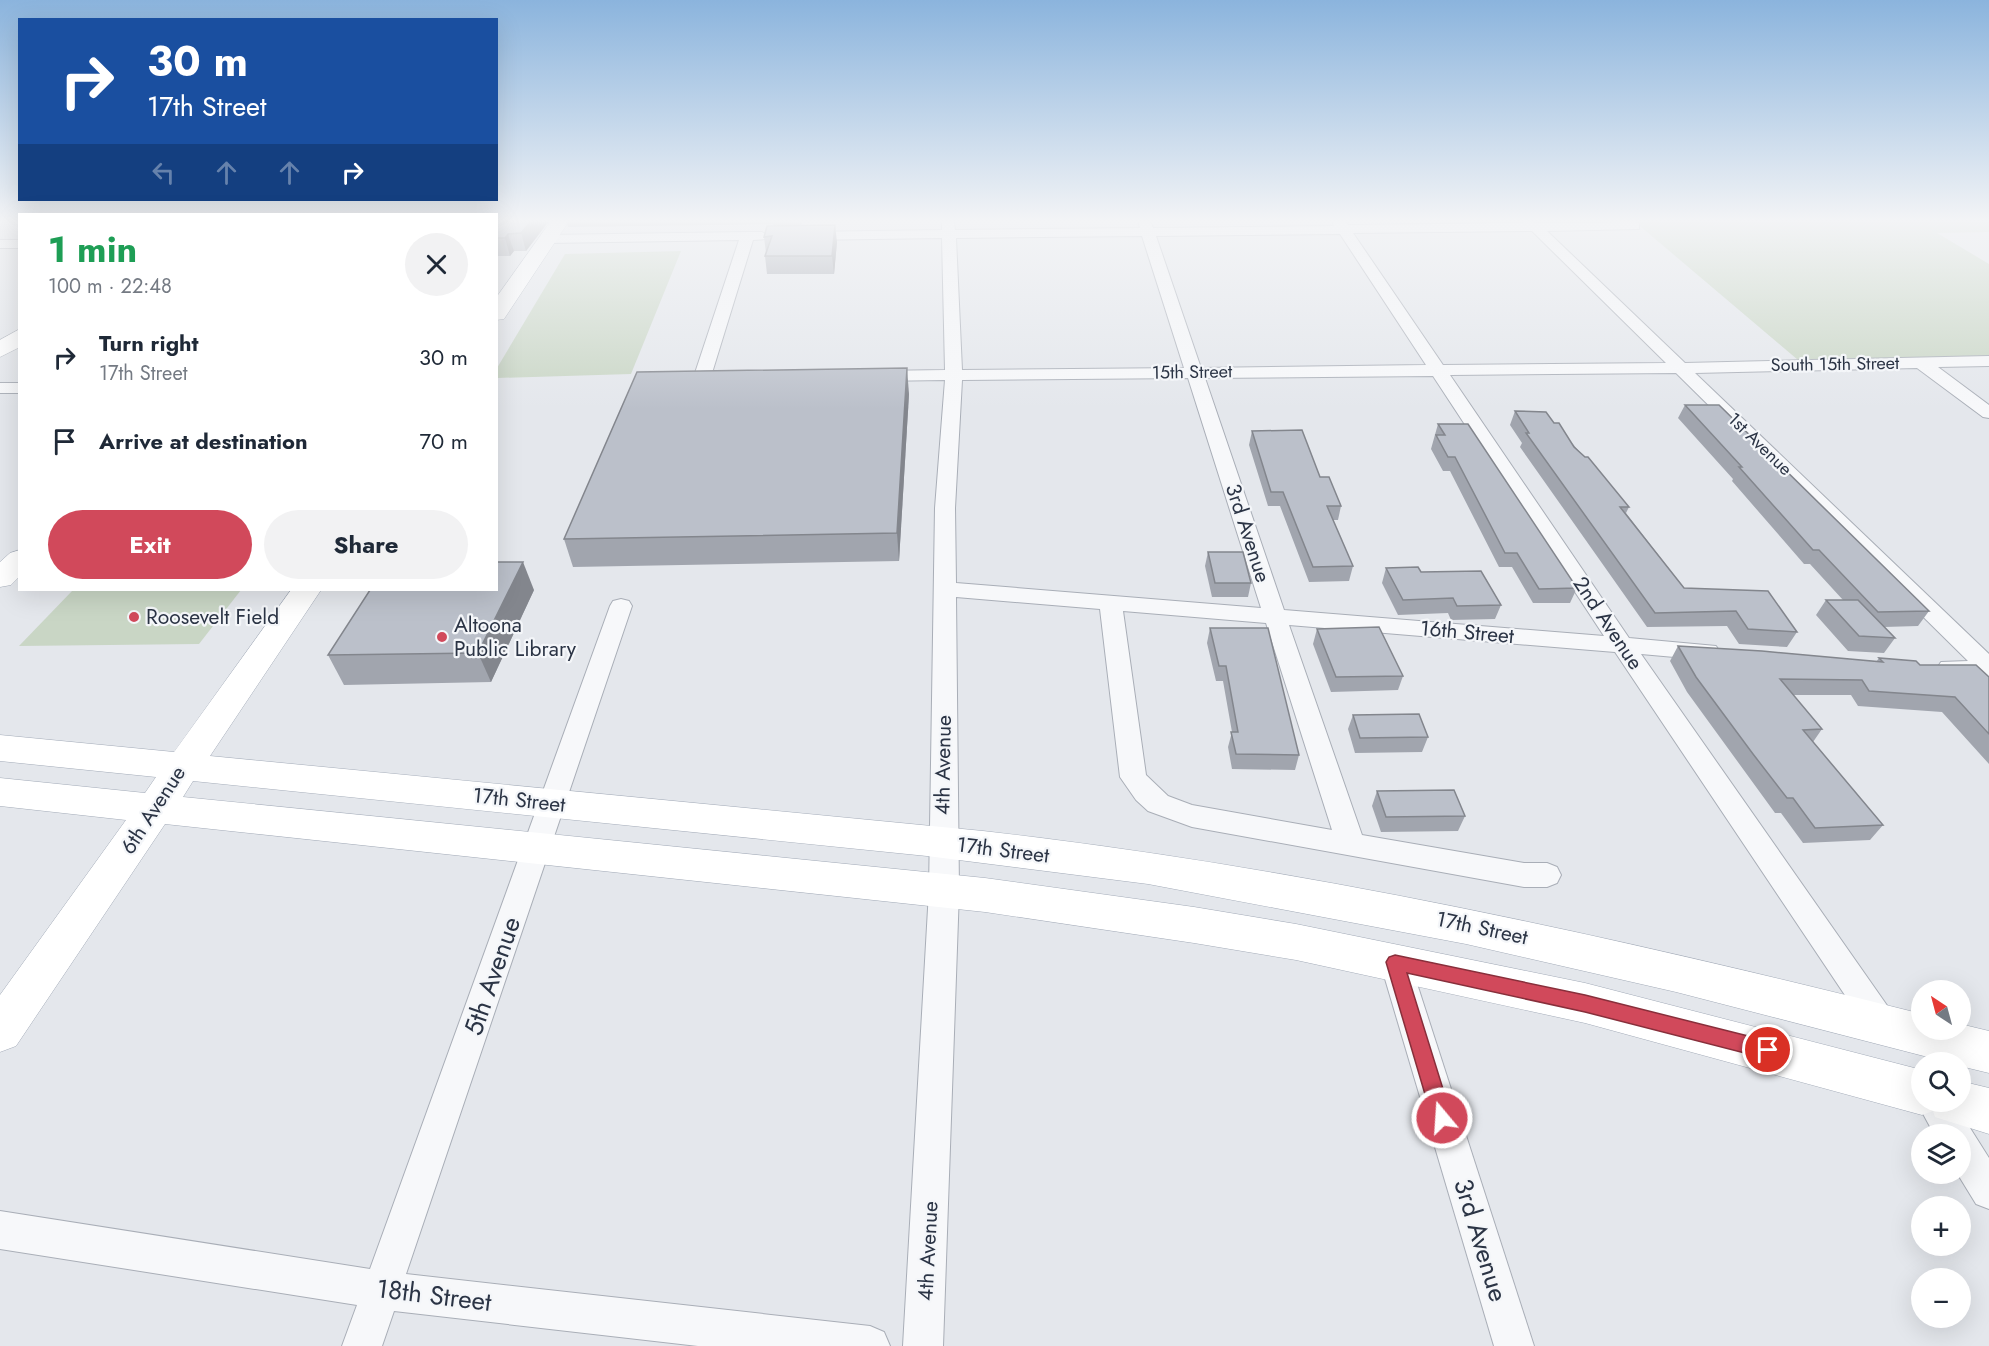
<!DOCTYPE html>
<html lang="en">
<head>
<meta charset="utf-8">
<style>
	:root { --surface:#fff; --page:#f2f2f3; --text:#1f2937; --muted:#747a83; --accent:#d1495b }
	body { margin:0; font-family:Jost,sans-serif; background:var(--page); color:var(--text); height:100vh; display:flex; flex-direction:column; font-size:22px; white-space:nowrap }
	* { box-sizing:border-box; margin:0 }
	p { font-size:20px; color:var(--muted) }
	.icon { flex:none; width:33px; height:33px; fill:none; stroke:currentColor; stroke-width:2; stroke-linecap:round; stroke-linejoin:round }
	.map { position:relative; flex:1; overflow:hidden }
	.drawer { position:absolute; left:18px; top:213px; width:480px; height:378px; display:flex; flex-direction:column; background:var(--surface); border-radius:0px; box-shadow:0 6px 24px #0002 }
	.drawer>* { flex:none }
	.top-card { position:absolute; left:18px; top:18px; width:480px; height:183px; border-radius:0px; box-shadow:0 6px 24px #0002; background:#1a4fa0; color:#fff; overflow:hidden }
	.needle { width:39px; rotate:324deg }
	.fabs { position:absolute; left:1911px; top:980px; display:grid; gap:12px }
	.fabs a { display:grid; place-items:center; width:60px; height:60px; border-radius:50%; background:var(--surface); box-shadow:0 6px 24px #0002; font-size:30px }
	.pin { position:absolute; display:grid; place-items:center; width:51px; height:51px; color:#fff; margin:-26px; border:3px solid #fff; border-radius:50%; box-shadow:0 2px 6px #0007 }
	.me { position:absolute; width:66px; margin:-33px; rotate:342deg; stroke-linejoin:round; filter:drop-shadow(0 0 4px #0008) }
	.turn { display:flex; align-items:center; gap:21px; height:126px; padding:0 30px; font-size:27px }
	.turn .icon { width:78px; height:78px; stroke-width:2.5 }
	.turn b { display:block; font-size:42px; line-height:51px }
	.lanes { display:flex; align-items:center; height:57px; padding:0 30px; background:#0003; justify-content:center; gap:30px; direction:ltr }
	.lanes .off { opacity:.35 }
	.round { display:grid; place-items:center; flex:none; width:63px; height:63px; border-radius:32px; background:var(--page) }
	.summary { display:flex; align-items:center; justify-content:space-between; height:102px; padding:0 30px }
	h1 { font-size:36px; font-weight:700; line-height:45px; color:#1e9e55 }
	.primary-button { display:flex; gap:12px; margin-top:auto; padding:12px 30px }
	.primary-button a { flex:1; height:69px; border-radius:36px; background:var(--accent); color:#fff; font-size:24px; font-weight:700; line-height:69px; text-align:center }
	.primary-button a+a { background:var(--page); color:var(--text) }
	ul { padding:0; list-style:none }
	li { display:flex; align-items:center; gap:18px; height:84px; padding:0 30px }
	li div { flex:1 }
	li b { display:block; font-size:22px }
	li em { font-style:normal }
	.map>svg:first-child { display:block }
</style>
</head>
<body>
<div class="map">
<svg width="1989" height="1346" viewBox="0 0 1989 1346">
	<rect width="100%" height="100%" fill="#e4e7ec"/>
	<!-- green -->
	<g fill="#c9d6c5">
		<path d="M 1634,221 L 1989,221 L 1989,232 L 1937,233 L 1989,264 L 1989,358 L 1798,360 Z"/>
		<path d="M 681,251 L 631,374 L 497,378 L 497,368 L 565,254 Z"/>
		<path d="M 73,590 L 241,590 L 199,644 L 19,646 Z"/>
	</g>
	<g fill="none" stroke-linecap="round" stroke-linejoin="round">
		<defs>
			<g id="street">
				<path d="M 942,221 L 954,221 L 955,230 L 1140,228 L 1138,221 L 1150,221 L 1153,228 L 1334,226 L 1332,221 L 1344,221 L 1348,225 L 1524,223 L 1524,221 L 1539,223 L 1634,222 L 1639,223 L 1639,229 L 1547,231 L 1685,363 L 1989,356 L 1989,366 L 1938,367 L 1989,405 L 1989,418 L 1983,417 L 1917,368 L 1695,373 L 1989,654 L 1989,679 L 1941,674 L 1937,668 L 1941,662 L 1968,661 L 1676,373 L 1450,375 L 1629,638 L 1716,646 L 1720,652 L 1716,658 L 1708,660 L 1641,654 L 1893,1014 L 1898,1024 L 1893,1034 L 1882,1039 L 1871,1034 L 1615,652 L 1289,625 L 1362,835 L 1524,863 L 1547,863 L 1557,867 L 1561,875 L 1557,883 L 1547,887 L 1524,887 L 1192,827 L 1148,811 L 1136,800 L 1120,777 L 1100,609 L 956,597 L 959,891 L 943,1346 L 903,1346 L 929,891 L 935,508 L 945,380 L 876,381 L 867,376 L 876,371 L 945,370 L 942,238 L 805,240 L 798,236 L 805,232 L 942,230 ZM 1532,231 L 1666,363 L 1443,365 L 1353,233 ZM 1340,234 L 1426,365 L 1201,368 L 1156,236 ZM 1142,236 L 1184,368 L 962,370 L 956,238 ZM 1433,376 L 1604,636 L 1284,610 L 1205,378 ZM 1188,378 L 1261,608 L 956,583 L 955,508 L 962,380 ZM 1123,611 L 1266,623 L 1332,830 L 1192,805 L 1168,796 L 1146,775 Z"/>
				<path d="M 747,232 L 762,232 L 769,236 L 767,239 L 753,240 L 712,373 L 727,373 L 736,378 C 728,386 701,387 693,379 L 739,240 L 547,243 L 540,239 L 547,235 Z"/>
				<rect x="0" y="240" width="20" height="8"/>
				<rect x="0" y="383" width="20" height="10"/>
				<path d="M 621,599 L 629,601 L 632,606 L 406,1274 L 870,1326 L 884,1332 L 890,1346 L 698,1346 L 394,1311 L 382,1346 L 342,1346 L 357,1305 L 0,1249 L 0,1211 L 370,1269 L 610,606 L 613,601 Z"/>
				<path d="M 1395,949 L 1406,952 L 1410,962 L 1534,1346 L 1494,1346 L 1380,962 L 1384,952 Z"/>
				<path d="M 1921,1089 L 1922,1101 L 1953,1101 L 1989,1158 L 1989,1209 L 1976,1204 L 1957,1173 L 1960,1173 L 1960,1134 L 1934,1134 L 1916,1101 Z"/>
			</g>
			<path id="secondary" d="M 20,329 L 20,347 L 0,357 L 0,340 Z"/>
			<g id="primary">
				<path d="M 551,221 L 569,221 L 504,319 L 496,320 L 496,298 Z"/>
				<path d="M 20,550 L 20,576 L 11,585 L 0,587 L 0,562 L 10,553 Z"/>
				<path d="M 291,590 L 321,590 L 210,756 L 983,831 C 1300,867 1612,936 1922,1014 L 1922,1029 L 1960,1029 L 1960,1024 L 1989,1031 L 1989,1073 L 1960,1066 L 1960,1062 L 1947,1062 L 1676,992 L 1466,944 L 1148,884 L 927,856 L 193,781 L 183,797 L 985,878 L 1194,907 L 1296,924 L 1585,983 L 1922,1070 L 1922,1101 L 1960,1101 L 1960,1081 L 1989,1088 L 1989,1134 L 1935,1117 L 1933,1111 L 1922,1115 L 1585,1023 L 1296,960 L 1194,943 L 985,912 L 165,824 L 16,1046 L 0,1052 L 0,995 L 126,820 L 0,806 L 0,778 L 145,793 L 156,777 L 0,761 L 0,735 L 174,752 Z"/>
			</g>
		</defs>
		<!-- street casing -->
		<use href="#street" stroke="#a9aeb7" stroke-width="2"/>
		<!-- secondary casing -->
		<use href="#secondary" stroke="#a9aeb7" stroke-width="1"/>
		<!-- primary casing -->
		<use href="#primary" stroke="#a3abb8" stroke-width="1"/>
		<!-- street -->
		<use href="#street" fill="#f7f8fa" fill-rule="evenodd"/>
		<!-- secondary -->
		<use href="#secondary" fill="#fff" fill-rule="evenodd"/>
		<!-- primary -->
		<use href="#primary" fill="#fff" fill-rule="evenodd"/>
	</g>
	<!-- wall -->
	<g fill="#a1a5ae">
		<path d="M 496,221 L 549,221 L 526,251 L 514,251 L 510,256 L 496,256 Z"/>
		<path d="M 566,221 L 802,221 L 801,226 L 837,242 L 834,274 L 767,274 L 765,256 L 766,253 L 764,237 L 774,226 L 773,224 L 568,227 Z"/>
		<path d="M 909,394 L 899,561 L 573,567 L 564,539 Z"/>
		<path d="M 1685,405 L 1929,611 L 1918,626 L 1884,627 L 1895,638 L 1884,653 L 1848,651 L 1816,615 L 1826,600 L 1843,600 L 1810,564 L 1804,564 L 1732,481 L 1733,479 L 1678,418 Z"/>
		<path d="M 1515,411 L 1554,423 L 1629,507 L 1626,513 L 1684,588 L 1797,632 L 1787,647 L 1739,644 L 1727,626 L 1647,627 L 1520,447 L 1522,443 L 1510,425 Z"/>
		<path d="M 1438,424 L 1577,588 L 1570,603 L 1533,603 L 1512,567 L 1499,567 L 1450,471 L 1443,471 L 1431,449 Z"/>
		<path d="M 1252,431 L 1320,477 L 1341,506 L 1338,520 L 1333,520 L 1353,566 L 1349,581 L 1309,582 L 1280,506 L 1268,506 L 1249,445 Z"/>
		<path d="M 1208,552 L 1251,583 L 1248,597 L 1212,597 L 1205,566 Z"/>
		<path d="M 1386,568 L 1421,572 L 1501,605 L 1495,619 L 1451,620 L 1448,613 L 1398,615 L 1382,583 Z"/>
		<path d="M 534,590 L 491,682 L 344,685 L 328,655 Z"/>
		<path d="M 1210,628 L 1299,755 L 1295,770 L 1232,769 L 1228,747 L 1232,732 L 1223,681 L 1216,681 L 1207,643 Z"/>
		<path d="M 1317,629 L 1403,676 L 1398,690 L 1331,692 L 1313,644 Z"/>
		<path d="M 1678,646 L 1876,662 L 1879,658 L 1989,677 L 1989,764 L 1942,712 L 1858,706 L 1851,695 L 1793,695 L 1822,729 L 1813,742 L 1883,825 L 1870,840 L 1803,843 L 1781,813 L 1775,813 L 1687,692 L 1670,661 Z"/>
		<path d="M 1353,715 L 1428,737 L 1422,752 L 1355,753 L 1348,729 Z"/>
		<path d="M 1377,791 L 1465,816 L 1458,831 L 1381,832 L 1372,806 Z"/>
	</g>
	<!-- shaded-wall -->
	<g fill="#83868d">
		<path d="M 531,221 L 549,221 L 526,251 L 521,233 Z"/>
		<path d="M 835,225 L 837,242 L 834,274 L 832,256 Z"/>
		<path d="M 508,234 L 514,251 L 510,256 L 505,238 Z"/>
		<path d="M 907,368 L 909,394 L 899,561 L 897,533 Z"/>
		<path d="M 523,562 L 534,590 L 491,682 L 478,653 Z"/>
	</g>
	<!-- building -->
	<g fill="#bbc0ca" stroke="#83868d" stroke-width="1.5">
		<path d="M 496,221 L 531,221 L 521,233 L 508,234 L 505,238 L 496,238 Z"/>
		<path d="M 835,225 L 832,256 L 765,256 L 772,236 L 764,237 L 767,226 Z"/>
		<path d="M 907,368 L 897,533 L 564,539 L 637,372 Z"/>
		<path d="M 1685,405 L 1719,405 L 1929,611 L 1878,612 L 1819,550 L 1813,550 L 1739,467 L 1742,467 Z"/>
		<path d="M 1515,411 L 1546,412 L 1554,423 L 1559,423 L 1574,447 L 1585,457 L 1588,457 L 1629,507 L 1620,507 L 1684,588 L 1768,591 L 1797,632 L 1748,629 L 1736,611 L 1655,613 L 1526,433 L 1529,433 Z"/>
		<path d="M 1438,424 L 1468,424 L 1577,588 L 1539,589 L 1517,553 L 1505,553 L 1455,457 L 1448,457 L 1436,435 L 1445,435 Z"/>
		<path d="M 1302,430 L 1320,477 L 1329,477 L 1341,506 L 1327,506 L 1353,566 L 1313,567 L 1283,492 L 1271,492 L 1252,431 Z"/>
		<path d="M 1208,552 L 1243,552 L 1251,583 L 1215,583 Z"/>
		<path d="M 496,562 L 523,562 L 478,653 L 328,655 L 370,590 L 496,590 Z"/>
		<path d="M 1418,567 L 1421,572 L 1481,571 L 1501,605 L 1457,606 L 1453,598 L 1403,600 L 1386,568 Z"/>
		<path d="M 1826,600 L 1858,600 L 1895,638 L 1859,636 Z"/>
		<path d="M 1379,627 L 1403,676 L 1336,677 L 1317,629 Z"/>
		<path d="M 1210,628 L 1268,628 L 1299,755 L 1236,754 L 1231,732 L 1238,732 L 1226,666 L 1219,666 Z"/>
		<path d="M 1678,646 L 1762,651 L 1883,662 L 1879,658 L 1916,661 L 1920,665 L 1976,665 L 1989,677 L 1989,734 L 1955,697 L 1869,691 L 1862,680 L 1780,679 L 1822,729 L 1803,730 L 1883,825 L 1815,828 L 1793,798 L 1787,798 L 1753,754 L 1696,677 Z"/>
		<path d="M 1419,714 L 1428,737 L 1360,738 L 1353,715 Z"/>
		<path d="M 1454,790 L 1465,816 L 1386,817 L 1377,791 Z"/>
	</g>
	<!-- sky -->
	<linearGradient id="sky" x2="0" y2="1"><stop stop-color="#8bb4dd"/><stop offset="0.54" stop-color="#f3f4f6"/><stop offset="1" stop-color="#f3f4f6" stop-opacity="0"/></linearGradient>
	<rect width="1989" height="409" fill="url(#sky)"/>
	<!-- route -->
	<path fill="#d1495b" stroke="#882f3b" stroke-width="1.5" d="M 1395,955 L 1585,995 L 1768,1041 L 1774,1044 L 1777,1050 L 1774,1056 L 1768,1059 L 1585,1012 L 1407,973 L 1452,1118 L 1449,1125 L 1442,1128 L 1435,1125 L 1432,1118 L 1386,962 L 1389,957 Z"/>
	<!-- markers -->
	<g fill="#d1495b" stroke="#f4f6f9" stroke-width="2">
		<circle cx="134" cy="617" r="6"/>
		<circle cx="442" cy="637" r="6"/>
	</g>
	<g text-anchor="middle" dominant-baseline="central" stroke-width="4.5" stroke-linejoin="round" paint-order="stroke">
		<!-- far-street labels -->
		<g font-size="18" fill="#2b3445" stroke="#f4f6f9">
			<text transform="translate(1835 364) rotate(-1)">South 15th Street</text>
			<text transform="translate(1192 372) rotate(-1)">15th Street</text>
			<text transform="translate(1760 444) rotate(44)">1st Avenue</text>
		</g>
		<!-- street labels -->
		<g font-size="21" fill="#2b3445" stroke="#f4f6f9">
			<text transform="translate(1248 533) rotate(72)">3rd Avenue</text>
			<text transform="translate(1608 623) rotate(56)">2nd Avenue</text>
			<text transform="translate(1467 632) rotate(5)">16th Street</text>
			<text transform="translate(943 765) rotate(-89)">4th Avenue</text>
			<text transform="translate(519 800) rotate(6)">17th Street</text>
			<text transform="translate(153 810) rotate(-57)">6th Avenue</text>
			<text transform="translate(1003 850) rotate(7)">17th Street</text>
			<text transform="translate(1482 928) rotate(12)">17th Street</text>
			<text transform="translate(928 1251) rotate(-87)">4th Avenue</text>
		</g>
		<!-- poi labels -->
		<g font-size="21" fill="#2b3445" stroke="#f4f6f9" text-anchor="start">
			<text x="146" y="617">Roosevelt Field</text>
			<text x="454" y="625">Altoona<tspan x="454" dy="24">Public Library</tspan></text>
		</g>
		<!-- near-street labels -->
		<g font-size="26" fill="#2b3445" stroke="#f4f6f9">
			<text transform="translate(492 976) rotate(-71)">5th Avenue</text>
			<text transform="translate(1481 1240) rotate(73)">3rd Avenue</text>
			<text transform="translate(434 1295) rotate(7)">18th Street</text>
		</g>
	</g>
</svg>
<div class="fabs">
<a><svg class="needle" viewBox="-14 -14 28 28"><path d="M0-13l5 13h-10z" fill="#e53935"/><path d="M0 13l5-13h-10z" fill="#747a83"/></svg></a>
<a><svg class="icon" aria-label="search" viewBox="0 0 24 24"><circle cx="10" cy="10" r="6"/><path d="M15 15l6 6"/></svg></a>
<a><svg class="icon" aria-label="layers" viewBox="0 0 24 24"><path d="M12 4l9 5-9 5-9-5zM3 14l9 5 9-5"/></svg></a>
<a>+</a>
<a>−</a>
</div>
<div class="pin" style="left:1768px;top:1050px;background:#d93025"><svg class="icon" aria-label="arrive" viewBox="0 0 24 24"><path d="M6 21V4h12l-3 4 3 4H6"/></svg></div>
<svg class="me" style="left:1442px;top:1118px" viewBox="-20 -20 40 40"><circle r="17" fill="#d1495b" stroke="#fff" stroke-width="3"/><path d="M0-11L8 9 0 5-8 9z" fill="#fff"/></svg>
<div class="top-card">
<div class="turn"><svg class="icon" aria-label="right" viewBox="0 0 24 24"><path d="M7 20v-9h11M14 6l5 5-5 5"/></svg><div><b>30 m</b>17th Street</div></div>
<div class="lanes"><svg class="icon off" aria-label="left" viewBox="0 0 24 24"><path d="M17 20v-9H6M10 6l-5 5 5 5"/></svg><svg class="icon off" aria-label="ahead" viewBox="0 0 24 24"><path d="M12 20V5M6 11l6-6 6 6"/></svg><svg class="icon off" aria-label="ahead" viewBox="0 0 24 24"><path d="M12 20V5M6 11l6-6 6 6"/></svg><svg class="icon" aria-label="right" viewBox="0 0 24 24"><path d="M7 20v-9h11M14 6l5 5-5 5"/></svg></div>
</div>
<section class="drawer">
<div class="summary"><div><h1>1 min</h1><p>100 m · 22:48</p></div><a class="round"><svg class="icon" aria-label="close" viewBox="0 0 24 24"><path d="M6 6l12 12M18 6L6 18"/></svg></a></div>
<ul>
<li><svg class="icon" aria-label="right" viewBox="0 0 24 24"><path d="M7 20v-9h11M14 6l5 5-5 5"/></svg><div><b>Turn right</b><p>17th Street</p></div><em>30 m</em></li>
<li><svg class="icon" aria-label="arrive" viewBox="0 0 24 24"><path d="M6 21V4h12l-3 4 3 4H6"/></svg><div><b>Arrive at destination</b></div><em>70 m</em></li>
</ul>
<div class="primary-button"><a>Exit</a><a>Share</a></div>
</section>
</div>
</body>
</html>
